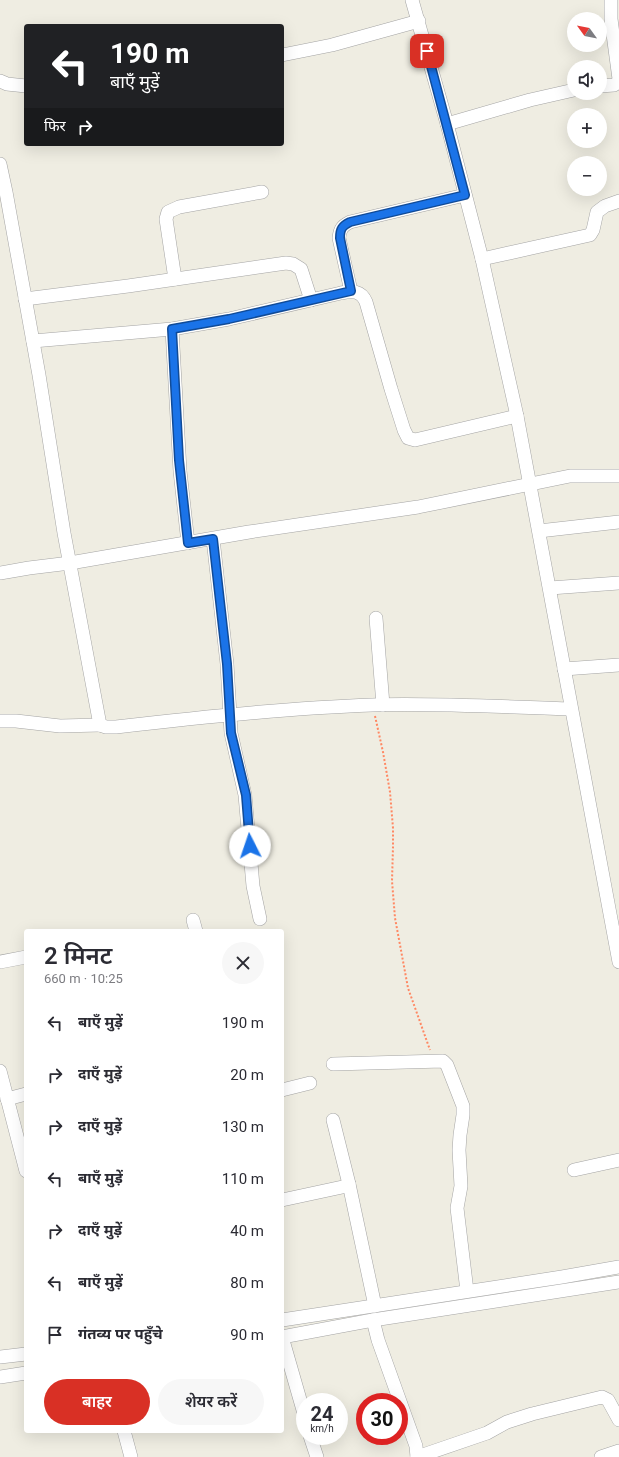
<!DOCTYPE html>
<html lang="hi">
<head>
<meta charset="utf-8">
<style>
	:root { --surface:#fff; --page:#f7f7f7; --text:#2b2b33; --muted:#7c7c81; --accent:#d93025 }
	body { margin:0; font-family:Roboto,"Noto Sans Devanagari",sans-serif; background:var(--page); color:var(--text); height:100vh; display:flex; flex-direction:column; font-size:15px; white-space:nowrap }
	* { box-sizing:border-box; margin:0 }
	p { font-size:13px; color:var(--muted) }
	.icon { flex:none; width:22px; height:22px; fill:none; stroke:currentColor; stroke-width:2; stroke-linecap:round; stroke-linejoin:round }
	.map { position:relative; flex:1; overflow:hidden }
	.sheet { position:absolute; left:24px; top:929px; width:260px; height:504px; display:flex; flex-direction:column; background:var(--surface); border-radius:4px; box-shadow:0 4px 16px #0002 }
	.sheet>* { flex:none }
	.hud { position:absolute; left:24px; top:24px; width:260px; height:122px; border-radius:4px; box-shadow:0 4px 16px #0002; background:#202124; color:#fff; overflow:hidden }
	.needle { width:26px; rotate:303deg }
	.buttons { position:absolute; left:567px; top:12px; display:grid; gap:8px }
	.buttons a { display:grid; place-items:center; width:40px; height:40px; border-radius:50%; background:var(--surface); box-shadow:0 4px 16px #0002; font-size:20px }
	.speed { position:absolute; left:296px; top:1393px; display:flex; gap:8px; font-size:20px; font-weight:700; text-align:center }
	.speed>* { display:grid; place-content:center; width:52px; height:52px; border-radius:50%; background:var(--surface); box-shadow:0 4px 16px #0002; line-height:1 }
	.speed small { font-size:10px; font-weight:400 }
	.speed .limit { border:6px solid #d22; background:#fff; color:#111 }
	.pin { position:absolute; display:grid; place-items:center; width:34px; height:34px; color:#fff; margin:-17px; border-radius:8px; box-shadow:0 2px 6px #0006 }
	.me { position:absolute; width:44px; margin:-22px; rotate:356deg; stroke-linejoin:round; filter:drop-shadow(0 0 3px #0008) }
	.turn { display:flex; align-items:center; gap:14px; height:84px; padding:0 20px; font-size:18px }
	.turn .icon { width:52px; height:52px; stroke-width:2.5 }
	.turn b { display:block; font-size:28px; line-height:34px }
	.then { display:flex; align-items:center; height:38px; padding:0 20px; background:#0003; gap:8px; font-size:15px }
	.round { display:grid; place-items:center; flex:none; width:42px; height:42px; border-radius:21px; background:var(--page) }
	.overview { display:flex; align-items:center; justify-content:space-between; height:68px; padding:0 20px }
	h1 { font-size:24px; font-weight:600; line-height:30px }
	.button { display:flex; gap:8px; margin-top:auto; padding:8px 20px }
	.button a { flex:1; height:46px; border-radius:24px; background:var(--accent); color:#fff; font-size:16px; font-weight:600; line-height:46px; text-align:center }
	.button a+a { background:var(--page); color:var(--text) }
	ul { padding:0; list-style:none }
	li { display:flex; align-items:center; gap:12px; height:52px; padding:0 20px }
	li div { flex:1 }
	li b { display:block; font-size:15px }
	li em { font-style:normal }
	.map>svg:first-child { display:block }
</style>
</head>
<body>
<div class="map">
<svg width="619" height="1457" viewBox="0 0 619 1457">
	<rect width="100%" height="100%" fill="#efede2"/>
	<g fill="none" stroke-linecap="round" stroke-linejoin="round">
		<defs>
			<g id="minor">
				<path d="M 412,0 L 447,124 L 482,259 L 517,416 L 619,962"/>
				<path d="M 611,0 L 611,19 L 619,79"/>
				<path d="M 282,55 L 332,45 L 419,21"/>
				<path d="M 0,81 L 7,84 L 26,86"/>
				<path d="M 600,86 L 614,85 L 619,82"/>
				<path d="M 447,124 L 530,100 L 574,90"/>
				<path d="M 0,164 L 6,192 L 39,375 L 64,533 L 100,725 L 106,727 L 116,727 C 201,717 286,708 372,705 C 438,703 505,707 571,709"/>
				<path d="M 482,259 L 590,235 L 593,230 L 597,212 L 605,206 L 619,201"/>
				<path d="M 175,279 L 166,219 L 168,212 L 179,207 L 262,192"/>
				<path d="M 351,291 L 339,238 C 340,229 342,226 350,222 L 465,195"/>
				<path d="M 25,299 L 128,286 L 286,263 L 293,264 L 301,269 L 311,300"/>
				<path d="M 172,329 L 180,471 L 188,543"/>
				<path d="M 33,341 L 172,329 L 229,319 L 341,293 C 352,291 361,290 366,302 L 391,389 L 404,430 L 408,438 L 415,440 L 517,416"/>
				<path d="M 539,531 L 619,522"/>
				<path d="M 213,539 L 227,664 L 231,733 L 245,795 L 253,886 L 260,919"/>
				<path d="M 0,573 L 29,568 L 70,563 L 249,532 L 418,507 L 570,476 L 619,476"/>
				<path d="M 550,588 L 619,583"/>
				<path d="M 376,618 L 383,705"/>
				<path d="M 564,669 L 619,665"/>
				<path d="M 0,721 L 16,721 L 60,726 L 100,725"/>
				<path d="M 193,920 L 196,931"/>
				<path d="M 0,962 L 26,957"/>
				<path d="M 333,1064 L 443,1061 L 447,1065 L 463,1106 L 463,1115 L 460,1135 L 459,1150 L 461,1186 L 457,1208 L 467,1291"/>
				<path d="M 0,1071 L 26,1171"/>
				<path d="M 282,1090 L 310,1083"/>
				<path d="M 7,1099 L 26,1094"/>
				<path d="M 333,1120 L 349,1184 L 375,1306"/>
				<path d="M 574,1170 L 619,1160"/>
				<path d="M 282,1200 L 347,1186 L 349,1184"/>
				<path d="M 282,1320 L 562,1277 L 619,1267"/>
				<path d="M 373,1320 L 378,1340 L 416,1446 L 417,1457"/>
				<path d="M 282,1337 L 373,1320 L 619,1282"/>
				<path d="M 282,1337 L 305,1417"/>
				<path d="M 0,1357 L 26,1354"/>
				<path d="M 0,1377 L 26,1373"/>
				<path d="M 124,1431 L 131,1457"/>
				<path d="M 310,1436 L 317,1457"/>
				<path d="M 417,1457 L 487,1433 L 507,1422 L 532,1414 L 602,1397 L 608,1400 L 619,1420"/>
				<path d="M 601,1457 L 619,1451"/>
			</g>
		</defs>
		<!-- minor casing -->
		<use href="#minor" stroke="#a4a4a4" stroke-width="14"/>
		<!-- path -->
		<path stroke="#ff8863" stroke-width="2" stroke-dasharray="2 2" stroke-linecap="butt" d="M 375,716 L 383,752 L 390,792 L 393,828 L 393,847 L 392,881 L 395,918 L 408,988 L 430,1050"/>
		<!-- minor -->
		<use href="#minor" stroke="#fff" stroke-width="13"/>
	</g>
	<g fill="none" stroke-linecap="round" stroke-linejoin="round">
		<defs>
			<path id="route" d="M 250,846 L 246,795 L 231,733 L 227,664 L 213,539 L 188,543 L 179,460 L 172,329 L 229,319 L 351,291 L 340,238 C 340,229 342,226 350,222 L 465,195 L 427,51"/>
		</defs>
		<!-- route casing -->
		<use href="#route" stroke="#114b97" stroke-width="10"/>
		<!-- route -->
		<use href="#route" stroke="#1a73e8" stroke-width="7"/>
	</g>
</svg>
<div class="buttons">
<a><svg class="needle" viewBox="-14 -14 28 28"><path d="M0-13l5 13h-10z" fill="#e53935"/><path d="M0 13l5-13h-10z" fill="#7c7c81"/></svg></a>
<a><svg class="icon" aria-label="sound" viewBox="0 0 24 24"><path d="M4 9h4l5-4v14l-5-4H4zM17 9q2 3 0 6"/></svg></a>
<a>+</a>
<a>−</a>
</div>
<div class="speed"><div>24<small>km/h</small></div><div class="limit">30</div></div>
<div class="pin" style="left:427px;top:51px;background:#d93025"><svg class="icon" aria-label="arrive" viewBox="0 0 24 24"><path d="M6 21V4h12l-3 4 3 4H6"/></svg></div>
<svg class="me" style="left:250px;top:846px" viewBox="-20 -20 40 40"><circle r="19" fill="#fff"/><path d="M0-13L10 11 0 6-10 11z" fill="#1a73e8"/></svg>
<div class="hud">
<div class="turn"><svg class="icon" aria-label="left" viewBox="0 0 24 24"><path d="M17 20v-9H6M10 6l-5 5 5 5"/></svg><div><b>190 m</b>बाएँ मुड़ें</div></div>
<div class="then">फिर<svg class="icon" aria-label="right" viewBox="0 0 24 24"><path d="M7 20v-9h11M14 6l5 5-5 5"/></svg></div>
</div>
<section class="sheet">
<div class="overview"><div><h1>2 मिनट</h1><p>660 m · 10:25</p></div><a class="round"><svg class="icon" aria-label="close" viewBox="0 0 24 24"><path d="M6 6l12 12M18 6L6 18"/></svg></a></div>
<ul>
<li><svg class="icon" aria-label="left" viewBox="0 0 24 24"><path d="M17 20v-9H6M10 6l-5 5 5 5"/></svg><div><b>बाएँ मुड़ें</b></div><em>190 m</em></li>
<li><svg class="icon" aria-label="right" viewBox="0 0 24 24"><path d="M7 20v-9h11M14 6l5 5-5 5"/></svg><div><b>दाएँ मुड़ें</b></div><em>20 m</em></li>
<li><svg class="icon" aria-label="right" viewBox="0 0 24 24"><path d="M7 20v-9h11M14 6l5 5-5 5"/></svg><div><b>दाएँ मुड़ें</b></div><em>130 m</em></li>
<li><svg class="icon" aria-label="left" viewBox="0 0 24 24"><path d="M17 20v-9H6M10 6l-5 5 5 5"/></svg><div><b>बाएँ मुड़ें</b></div><em>110 m</em></li>
<li><svg class="icon" aria-label="right" viewBox="0 0 24 24"><path d="M7 20v-9h11M14 6l5 5-5 5"/></svg><div><b>दाएँ मुड़ें</b></div><em>40 m</em></li>
<li><svg class="icon" aria-label="left" viewBox="0 0 24 24"><path d="M17 20v-9H6M10 6l-5 5 5 5"/></svg><div><b>बाएँ मुड़ें</b></div><em>80 m</em></li>
<li><svg class="icon" aria-label="arrive" viewBox="0 0 24 24"><path d="M6 21V4h12l-3 4 3 4H6"/></svg><div><b>गंतव्य पर पहुँचे</b></div><em>90 m</em></li>
</ul>
<div class="button"><a>बाहर</a><a>शेयर करें</a></div>
</section>
</div>
</body>
</html>
